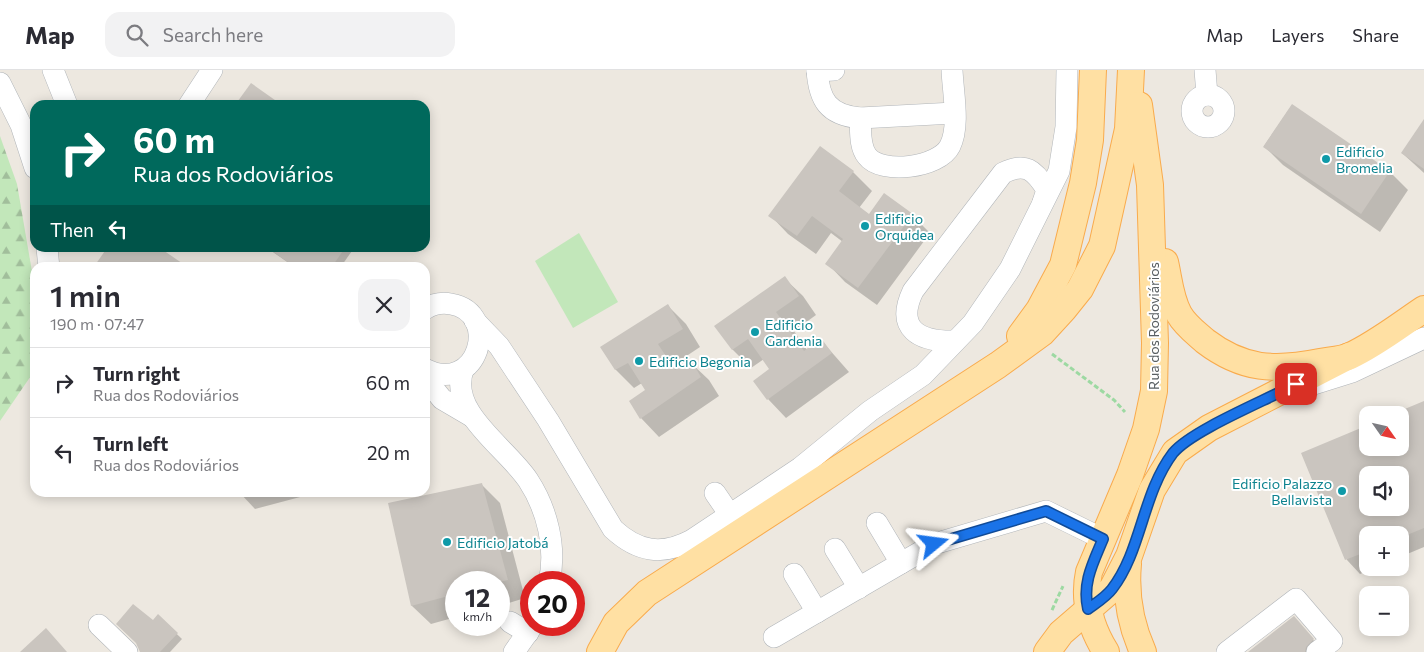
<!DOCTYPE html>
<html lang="en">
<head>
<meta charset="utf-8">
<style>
	:root { --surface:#fff; --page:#f2f2f3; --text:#2b2b33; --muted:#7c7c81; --line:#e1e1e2 }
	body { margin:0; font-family:Commissioner,sans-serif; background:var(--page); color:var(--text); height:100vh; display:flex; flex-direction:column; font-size:19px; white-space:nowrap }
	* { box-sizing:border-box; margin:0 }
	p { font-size:16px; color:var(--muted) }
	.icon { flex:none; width:28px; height:28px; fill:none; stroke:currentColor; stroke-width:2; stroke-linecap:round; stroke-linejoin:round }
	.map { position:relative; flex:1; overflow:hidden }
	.side { position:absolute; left:30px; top:192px; width:400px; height:235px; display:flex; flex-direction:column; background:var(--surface); border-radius:15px; box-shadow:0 2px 12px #0003 }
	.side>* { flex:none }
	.banner { position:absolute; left:30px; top:30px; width:400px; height:152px; border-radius:15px; box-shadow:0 2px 12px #0003; background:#00695c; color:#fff; overflow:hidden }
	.needle { width:32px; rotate:124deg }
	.buttons { position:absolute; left:1359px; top:336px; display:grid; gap:10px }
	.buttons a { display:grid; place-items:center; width:50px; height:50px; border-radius:10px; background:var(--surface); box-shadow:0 2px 12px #0003; font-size:25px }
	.speed { position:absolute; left:445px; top:501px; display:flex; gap:10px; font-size:25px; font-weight:700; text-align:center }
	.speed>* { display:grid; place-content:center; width:65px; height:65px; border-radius:50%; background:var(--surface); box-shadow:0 2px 12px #0003; line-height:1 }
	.speed small { font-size:12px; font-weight:400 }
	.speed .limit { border:8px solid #d22; background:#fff; color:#111 }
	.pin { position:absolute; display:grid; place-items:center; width:42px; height:42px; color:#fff; margin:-21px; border-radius:10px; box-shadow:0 2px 8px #0006 }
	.me { position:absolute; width:55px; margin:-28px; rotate:74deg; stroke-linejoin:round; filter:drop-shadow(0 0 4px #0008) }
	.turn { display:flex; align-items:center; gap:18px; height:105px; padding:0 20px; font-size:22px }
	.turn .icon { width:65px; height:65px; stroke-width:2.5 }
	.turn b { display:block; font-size:35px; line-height:42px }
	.then { display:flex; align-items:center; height:48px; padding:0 20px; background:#0003; gap:10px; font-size:19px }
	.round { display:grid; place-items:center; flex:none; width:52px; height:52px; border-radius:15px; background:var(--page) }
	.headline { display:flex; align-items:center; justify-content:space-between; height:85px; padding:0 20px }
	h1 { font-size:30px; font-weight:600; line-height:38px }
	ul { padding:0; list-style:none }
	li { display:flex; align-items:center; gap:15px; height:70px; padding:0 20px; border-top:1px solid var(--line) }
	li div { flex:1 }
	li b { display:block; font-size:19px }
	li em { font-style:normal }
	header { display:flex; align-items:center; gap:30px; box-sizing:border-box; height:70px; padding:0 25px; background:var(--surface); border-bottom:1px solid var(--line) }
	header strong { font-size:24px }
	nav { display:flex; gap:28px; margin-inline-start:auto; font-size:18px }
	.search { width:350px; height:45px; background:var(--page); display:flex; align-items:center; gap:12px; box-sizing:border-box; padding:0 18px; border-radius:15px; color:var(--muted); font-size:19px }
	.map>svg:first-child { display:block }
</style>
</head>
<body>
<header>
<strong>Map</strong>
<div class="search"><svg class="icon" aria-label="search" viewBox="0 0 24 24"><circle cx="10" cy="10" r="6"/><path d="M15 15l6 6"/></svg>Search here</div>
<nav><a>Map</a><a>Layers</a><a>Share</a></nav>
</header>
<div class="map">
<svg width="1424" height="582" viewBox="0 0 1424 582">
	<defs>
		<pattern id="forest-firs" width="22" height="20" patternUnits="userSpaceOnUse" patternTransform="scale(1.25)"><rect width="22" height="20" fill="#c2e7ba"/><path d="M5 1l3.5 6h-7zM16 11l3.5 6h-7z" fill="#a1be9b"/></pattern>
	</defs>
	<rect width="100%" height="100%" fill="#ede8e0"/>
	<!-- grass -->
	<path fill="#c2e7ba" d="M 579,163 L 618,232 L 573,258 L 535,191 Z"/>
	<!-- forest -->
	<path fill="url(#forest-firs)" d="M 0,66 L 17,114 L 35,219 L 35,300 L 0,351 Z"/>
	<!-- shadow -->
	<g fill="#0003" fill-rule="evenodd">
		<path d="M 1292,35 L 1390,102 L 1408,120 L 1380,162 L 1283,95 L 1264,76 Z"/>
		<path d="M 1424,51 L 1424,103 L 1402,83 Z"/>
		<path d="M 820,78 L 853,102 L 872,121 L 859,138 L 870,145 L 912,145 L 930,163 L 877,235 L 845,212 L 827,193 L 843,172 L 831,163 L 816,184 L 788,164 L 770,145 Z"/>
		<path d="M 109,178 L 158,178 L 187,198 L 95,198 Z"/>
		<path d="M 267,178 L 354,178 L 340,198 L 296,198 Z"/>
		<path d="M 784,208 L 803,226 L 816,245 L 794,261 L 807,280 L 821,270 L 849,302 L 786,348 L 768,329 L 771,300 L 764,289 L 751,298 L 732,279 Z"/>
		<path d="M 668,236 L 686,254 L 700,277 L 676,293 L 679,299 L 690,292 L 709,310 L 719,326 L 659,367 L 641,348 L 647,321 L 642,313 L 634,318 L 616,300 L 602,277 Z"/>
		<path d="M 1424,333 L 1424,477 L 1400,487 L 1400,465 L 1368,465 L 1368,498 L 1375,498 L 1360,504 L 1347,490 L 1302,383 L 1368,378 L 1400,378 L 1400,345 L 1394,345 ZM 1368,405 L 1400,405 L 1400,438 L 1368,438 Z"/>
		<path d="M 481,414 L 500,433 L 525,528 L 499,536 L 499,512 L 456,512 L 456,547 L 431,554 L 412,536 L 389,434 Z"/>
		<path d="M 239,422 L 319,422 L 255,439 Z"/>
		<path d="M 158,546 L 182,569 L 170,582 L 141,582 Z"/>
		<path d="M 1294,548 L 1315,572 L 1307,582 L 1250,582 Z"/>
	</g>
	<!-- building -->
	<g fill="#cac5bf" fill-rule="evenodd">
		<path d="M 251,13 L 282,35 L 235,35 Z"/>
		<path d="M 1292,34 L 1390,101 L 1361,144 L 1263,77 Z"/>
		<path d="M 1424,49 L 1424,99 L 1401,83 Z"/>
		<path d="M 820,76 L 854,101 L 839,121 L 869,144 L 884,123 L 913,144 L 858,218 L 825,194 L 843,169 L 812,146 L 797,166 L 768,146 Z"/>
		<path d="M 107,178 L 160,178 L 189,198 L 93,198 Z"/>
		<path d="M 268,178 L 345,178 L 331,198 L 296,198 Z"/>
		<path d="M 785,206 L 799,226 L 776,242 L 804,281 L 821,268 L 832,283 L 767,330 L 753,311 L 769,299 L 748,269 L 732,280 L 714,256 Z"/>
		<path d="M 668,234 L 683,259 L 658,274 L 675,300 L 691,290 L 701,307 L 640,349 L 629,331 L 645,320 L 628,293 L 615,300 L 600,277 Z"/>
		<path d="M 1424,331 L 1424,458 L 1407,465 L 1368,465 L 1368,481 L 1345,490 L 1301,383 L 1368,355 L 1368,378 L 1400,378 L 1400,341 ZM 1368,405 L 1400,405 L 1400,438 L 1368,438 Z"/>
		<path d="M 482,413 L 508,510 L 499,512 L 456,512 L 456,524 L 411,536 L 388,433 Z"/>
		<path d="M 133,534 L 153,550 L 158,544 L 178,563 L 160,582 L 140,582 L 136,573 L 116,554 Z"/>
		<path d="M 1294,546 L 1314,569 L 1306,577 L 1305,582 L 1248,582 Z"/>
		<path d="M 46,558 L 67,582 L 20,582 Z"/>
	</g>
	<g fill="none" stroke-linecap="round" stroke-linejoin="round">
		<defs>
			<g id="minor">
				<path d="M 53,0 L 67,35"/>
				<path d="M 817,0 C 819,30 828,45 860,48 L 954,43"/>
				<path d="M 1205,0 L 1207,25"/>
				<path d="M 817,1 L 834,0"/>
				<path d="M 0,13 L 21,55 L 35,98"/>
				<circle cx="1208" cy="41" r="16"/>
				<path d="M 189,35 L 212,0"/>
				<path d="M 860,48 C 861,60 859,76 867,86 C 881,105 939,98 950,76 C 960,56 953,23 952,0"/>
				<path d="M 47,178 L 49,198"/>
				<path d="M 425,239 C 433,234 441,232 451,234 C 502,243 478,326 425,299"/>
				<path d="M 475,251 L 499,276 L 548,350 L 613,459 C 638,482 662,486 692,470 L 800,398 L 870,341 L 923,305 L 973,253 L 1010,199 L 1059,101 L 1066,57 L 1067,0"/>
				<path d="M 955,271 C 919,272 895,259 913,221 L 1003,103 C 1025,92 1034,99 1047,120 L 1043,132"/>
				<path d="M 463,300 C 448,342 506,377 528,410 C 547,439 557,478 549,512"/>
				<path d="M 425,308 L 442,329 L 471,346"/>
				<path d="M 1301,318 L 1352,302 L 1424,268"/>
				<path d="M 715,423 L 730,445"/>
				<path d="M 877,453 L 901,493"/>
				<path d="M 835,479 L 859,518"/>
				<path d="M 794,504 L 817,542"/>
				<path d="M 510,552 L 528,563"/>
				<path d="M 99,555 L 127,582"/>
				<path d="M 774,567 L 934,474 L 1046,441 L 1103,469"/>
				<path d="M 514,582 L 533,555"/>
				<path d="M 1227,582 L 1296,529 L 1332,571 L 1317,582"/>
			</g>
			<g id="major">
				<path d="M 1165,192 C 1169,209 1170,228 1179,244 C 1185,255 1196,263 1205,271 C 1243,300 1275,301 1320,292 C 1330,290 1341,290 1350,286 C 1376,274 1400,255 1424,239"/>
				<path d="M 1020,266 L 1039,240 L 1063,195 L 1083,113 L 1090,70 L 1093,0"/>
				<path d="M 1128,494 C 1125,526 1130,553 1143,582"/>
				<path d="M 600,582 L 616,553 L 647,523 L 998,295 L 1042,263 L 1064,239 L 1080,219 L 1102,176 L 1128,59 L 1131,0"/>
				<path d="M 1047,582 L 1061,563 L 1112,519 L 1129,486 L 1152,420 L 1175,382 L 1209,358 L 1349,286"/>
				<path d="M 1106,582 C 1091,558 1083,530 1089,502 L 1130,405 L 1146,359 L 1154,321 L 1155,273 L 1150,115 L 1139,35"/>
			</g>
		</defs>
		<!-- minor casing -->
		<use href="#minor" stroke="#b1b5b9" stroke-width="22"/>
		<!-- major casing -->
		<use href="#major" stroke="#f9ab4d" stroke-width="28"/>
		<!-- path -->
		<g stroke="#9dd9a2" stroke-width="3" stroke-dasharray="5 2.5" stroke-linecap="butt">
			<path d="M 1052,284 L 1114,330 L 1125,342"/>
			<path d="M 1052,540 L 1063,516"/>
		</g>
		<!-- minor -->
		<use href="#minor" stroke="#fff" stroke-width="21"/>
		<!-- major -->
		<use href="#major" stroke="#ffe0a3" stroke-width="26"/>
	</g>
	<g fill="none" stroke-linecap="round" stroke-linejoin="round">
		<defs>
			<path id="route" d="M 934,474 L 1046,441 L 1103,469 C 1093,493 1082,513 1088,539 C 1096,533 1106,527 1112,519 C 1142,480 1142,424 1173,383 C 1192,360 1267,330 1296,314"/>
		</defs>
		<!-- route casing -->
		<use href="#route" stroke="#114b97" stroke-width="12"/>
		<!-- route -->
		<use href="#route" stroke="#1a73e8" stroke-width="9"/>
	</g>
	<!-- markers -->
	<g fill="#0f9aa8" stroke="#fff" stroke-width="2">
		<circle cx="1326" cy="89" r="5"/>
		<circle cx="865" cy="156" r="5"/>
		<circle cx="755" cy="262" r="5"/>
		<circle cx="639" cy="291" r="5"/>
		<circle cx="1342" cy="421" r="5"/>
		<circle cx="447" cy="472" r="5"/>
	</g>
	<g text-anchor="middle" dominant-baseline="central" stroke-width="4" stroke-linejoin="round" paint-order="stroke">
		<!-- culture labels -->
		<g font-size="14" fill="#0d838f" stroke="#fff" text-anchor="start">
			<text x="1336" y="81">Edificio<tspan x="1336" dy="16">Bromelia</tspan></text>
			<text x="875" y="148">Edificio<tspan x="875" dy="16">Orquidea</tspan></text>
			<text x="765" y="254">Edificio<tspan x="765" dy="16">Gardenia</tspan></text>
			<text x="649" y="291">Edificio Begonia</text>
			<text x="1332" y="413" text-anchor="end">Edificio Palazzo<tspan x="1332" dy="16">Bellavista</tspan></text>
			<text x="457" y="472">Edificio Jatobá</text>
		</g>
		<!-- street labels -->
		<g font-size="14" fill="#595f62" stroke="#fff">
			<text transform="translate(1153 256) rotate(-90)">Rua dos Rodoviários</text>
		</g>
	</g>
</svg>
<div class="buttons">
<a><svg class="needle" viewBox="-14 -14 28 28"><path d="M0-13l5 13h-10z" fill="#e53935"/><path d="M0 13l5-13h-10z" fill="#7c7c81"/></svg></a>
<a><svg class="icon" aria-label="sound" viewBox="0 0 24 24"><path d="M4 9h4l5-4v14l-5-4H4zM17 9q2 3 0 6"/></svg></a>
<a>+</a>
<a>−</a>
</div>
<div class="speed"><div>12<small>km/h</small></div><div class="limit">20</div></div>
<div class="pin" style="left:1296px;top:314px;background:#d93025"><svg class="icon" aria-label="arrive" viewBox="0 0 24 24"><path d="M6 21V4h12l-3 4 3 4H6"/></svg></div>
<svg class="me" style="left:934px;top:474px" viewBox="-20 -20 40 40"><path d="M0-17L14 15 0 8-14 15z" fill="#1a73e8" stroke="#fff" stroke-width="4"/></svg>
<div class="banner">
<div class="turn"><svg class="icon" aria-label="right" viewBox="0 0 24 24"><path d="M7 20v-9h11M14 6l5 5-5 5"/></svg><div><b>60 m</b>Rua dos Rodoviários</div></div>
<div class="then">Then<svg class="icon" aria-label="left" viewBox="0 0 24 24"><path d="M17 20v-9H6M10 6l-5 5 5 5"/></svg></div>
</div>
<section class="side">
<div class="headline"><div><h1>1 min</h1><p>190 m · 07:47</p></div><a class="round"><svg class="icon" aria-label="close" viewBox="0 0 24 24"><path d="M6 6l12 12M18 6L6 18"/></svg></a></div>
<ul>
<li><svg class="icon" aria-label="right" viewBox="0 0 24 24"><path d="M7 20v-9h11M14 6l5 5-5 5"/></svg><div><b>Turn right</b><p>Rua dos Rodoviários</p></div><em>60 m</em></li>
<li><svg class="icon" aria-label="left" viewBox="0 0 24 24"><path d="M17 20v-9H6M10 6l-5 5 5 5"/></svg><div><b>Turn left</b><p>Rua dos Rodoviários</p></div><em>20 m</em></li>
</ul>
</section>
</div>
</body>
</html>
